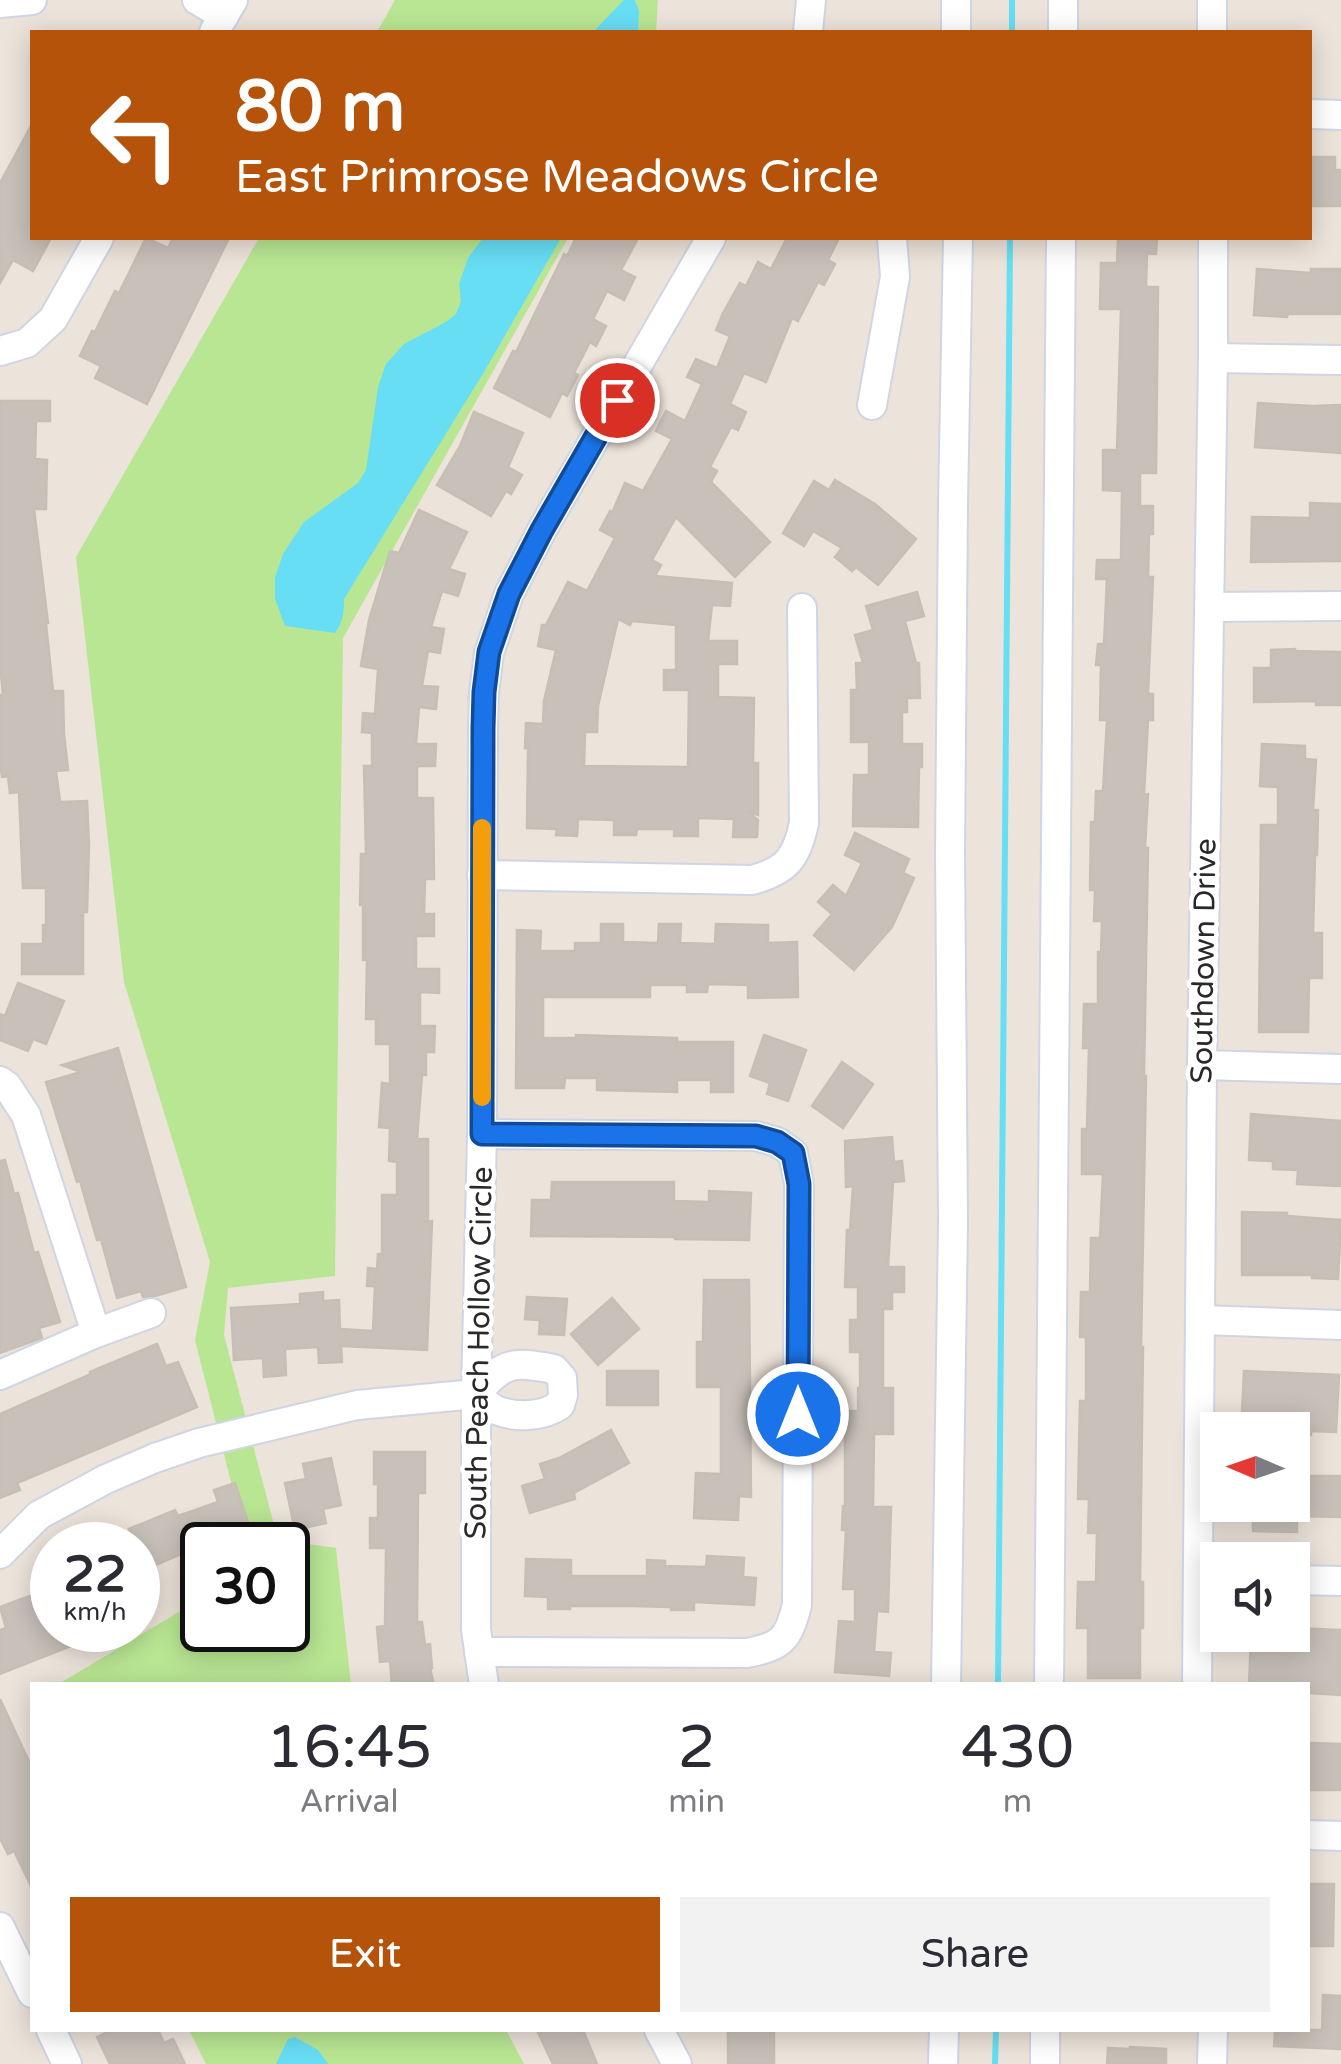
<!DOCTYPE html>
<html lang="en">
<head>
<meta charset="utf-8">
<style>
	:root { --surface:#fff; --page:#f2f2f3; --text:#2b2b33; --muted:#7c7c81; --accent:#b45309 }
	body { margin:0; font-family:"Varela Round",sans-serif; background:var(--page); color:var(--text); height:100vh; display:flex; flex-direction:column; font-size:38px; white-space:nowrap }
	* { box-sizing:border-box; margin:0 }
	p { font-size:32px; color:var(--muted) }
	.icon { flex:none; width:55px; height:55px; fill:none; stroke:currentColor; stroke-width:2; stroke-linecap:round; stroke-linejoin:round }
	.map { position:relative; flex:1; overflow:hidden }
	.details { position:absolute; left:30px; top:1682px; width:1280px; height:350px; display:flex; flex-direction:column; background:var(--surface); border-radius:0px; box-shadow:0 5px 25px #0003 }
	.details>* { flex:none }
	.hud { position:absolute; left:30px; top:30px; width:1282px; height:210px; border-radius:0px; box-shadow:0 5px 25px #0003; background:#b45309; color:#fff; overflow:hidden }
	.needle { width:65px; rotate:272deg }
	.tools { position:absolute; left:1200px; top:1412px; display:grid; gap:20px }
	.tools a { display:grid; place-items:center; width:110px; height:110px; border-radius:0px; background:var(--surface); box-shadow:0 5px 25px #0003; font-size:50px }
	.speed { position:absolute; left:30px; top:1522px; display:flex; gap:20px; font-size:50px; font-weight:700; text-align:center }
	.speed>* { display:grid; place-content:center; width:130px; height:130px; border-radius:50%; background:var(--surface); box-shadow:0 5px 25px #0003; line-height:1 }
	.speed small { font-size:25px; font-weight:400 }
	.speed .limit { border:5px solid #111; border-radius:15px; background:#fff; color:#111 }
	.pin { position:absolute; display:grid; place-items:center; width:85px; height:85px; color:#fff; margin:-42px; border:5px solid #fff; border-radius:50%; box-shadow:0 2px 10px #0007 }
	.me { position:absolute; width:110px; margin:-55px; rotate:0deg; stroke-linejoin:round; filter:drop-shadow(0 0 8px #0008) }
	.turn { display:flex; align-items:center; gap:35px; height:210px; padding:0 40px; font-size:45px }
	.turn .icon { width:130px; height:130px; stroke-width:2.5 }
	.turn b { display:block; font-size:70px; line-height:85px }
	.eta { display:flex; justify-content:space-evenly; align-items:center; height:170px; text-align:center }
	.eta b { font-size:60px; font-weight:600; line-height:70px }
	.button { display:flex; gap:20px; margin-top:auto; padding:20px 40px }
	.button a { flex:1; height:115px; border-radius:0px; background:var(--accent); color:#fff; font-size:40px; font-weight:600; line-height:115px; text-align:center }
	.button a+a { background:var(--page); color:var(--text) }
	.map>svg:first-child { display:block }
</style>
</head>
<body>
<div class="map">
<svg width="1341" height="2064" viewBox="0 0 1341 2064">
	<rect width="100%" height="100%" fill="#ece3da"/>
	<!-- green -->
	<g fill="#b9e693">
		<path d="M 395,0 L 658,0 L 656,32 L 377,32 Z"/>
		<path d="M 259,238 L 568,238 L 343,638 L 335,1276 L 228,1288 L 224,1335 L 278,1540 L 336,1548 L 351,1685 L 57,1685 L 202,1598 L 202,1630 L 288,1630 L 288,1545 L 247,1545 L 195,1340 L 210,1262 L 124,982 L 76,557 Z"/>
		<path d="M 189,2030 L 506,2030 L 524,2064 L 206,2064 Z"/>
	</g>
	<!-- water -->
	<g fill="#67def4">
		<path d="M 624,0 L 635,0 L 639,11 L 638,32 L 593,32 Z"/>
		<path d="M 483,238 L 561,238 L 484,372 L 344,599 C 344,613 343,622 335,633 L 285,626 L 275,599 L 275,577 L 283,554 L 304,522 L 358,483 L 366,470 L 378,387 L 386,364 L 404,344 L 446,322 L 456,314 L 461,301 L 459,284 L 468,258 Z"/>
		<path d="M 295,2037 L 318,2050 L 328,2064 L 276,2064 L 288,2039 Z"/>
	</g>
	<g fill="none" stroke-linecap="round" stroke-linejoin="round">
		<!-- stream -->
		<g stroke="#67def4" stroke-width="6">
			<path d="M 1012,32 L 1012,0"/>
			<path d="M 998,1685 L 1010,238"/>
			<path d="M 995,2064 L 996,2030"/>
		</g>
	</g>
	<!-- building -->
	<g fill="#c7c1b9" stroke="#c8bfb4" stroke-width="2.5" fill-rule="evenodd">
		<path d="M 32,124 L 32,238 L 51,238 L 33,271 L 13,260 L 0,283 L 0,183 Z"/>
		<path d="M 1312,157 L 1335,157 L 1335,170 L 1341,170 L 1341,206 L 1312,206 Z"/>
		<path d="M 146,238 L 168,248 L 173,238 L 229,238 L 147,404 L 95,378 L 101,366 L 80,356 L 92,331 L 95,332 L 115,291 L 119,293 Z"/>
		<path d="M 576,238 L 638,238 L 621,270 L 635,277 L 624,300 L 607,291 L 593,319 L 606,326 L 596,346 L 590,342 L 574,373 L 578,375 L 567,396 L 562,393 L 550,417 L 494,388 L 513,351 L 516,352 L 564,254 L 567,256 Z"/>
		<path d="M 787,238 L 839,238 L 828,260 L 835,264 L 824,285 L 818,282 L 798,321 L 792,318 L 766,382 L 744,373 L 730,404 L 746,412 L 738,430 L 731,427 L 710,467 L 717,471 L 711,482 L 770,542 L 735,577 L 676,517 L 652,560 L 661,565 L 655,576 L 732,583 L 730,606 L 712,605 L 708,641 L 737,641 L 737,664 L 718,664 L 718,697 L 754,698 L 753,763 L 758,763 L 758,815 L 747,811 L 758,820 L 757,837 L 733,837 L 734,819 L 698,818 L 698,836 L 674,836 L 674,829 L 637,829 L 636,835 L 614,835 L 614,820 L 578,819 L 577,836 L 556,835 L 557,829 L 527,828 L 528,748 L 525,748 L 526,723 L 543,724 L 544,701 L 556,650 L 538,646 L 542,625 L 546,625 L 568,582 L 587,591 L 615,538 L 600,530 L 610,511 L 612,513 L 625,483 L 643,491 L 672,439 L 656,431 L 666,411 L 685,421 L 702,384 L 687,377 L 696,359 L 717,368 L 730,336 L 716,330 L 723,313 L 740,283 L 746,286 L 758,262 L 771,269 ZM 618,619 L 630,625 L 632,621 L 676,625 L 676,670 L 664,670 L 664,690 L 689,690 L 688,767 L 584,766 L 585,732 L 597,732 L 598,706 Z"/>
		<path d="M 1118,238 L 1157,238 L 1156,254 L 1147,254 L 1146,287 L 1158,287 L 1156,473 L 1140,473 L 1140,506 L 1153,506 L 1153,534 L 1149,534 L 1148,577 L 1153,577 L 1148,694 L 1153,694 L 1153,720 L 1148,720 L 1144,794 L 1148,794 L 1145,848 L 1148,848 L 1144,1076 L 1146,1076 L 1141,1347 L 1143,1347 L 1140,1582 L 1143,1582 L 1143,1628 L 1140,1628 L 1140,1678 L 1088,1678 L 1088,1628 L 1077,1628 L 1078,1582 L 1096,1582 L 1097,1533 L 1088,1533 L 1089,1499 L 1078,1499 L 1080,1401 L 1086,1401 L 1086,1337 L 1080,1337 L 1081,1292 L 1090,1292 L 1091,1238 L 1100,1238 L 1103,1174 L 1082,1174 L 1082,1129 L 1087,1129 L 1089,1048 L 1083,1048 L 1084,1004 L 1098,1004 L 1098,952 L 1101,952 L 1102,921 L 1094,921 L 1095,890 L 1090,890 L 1091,822 L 1095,822 L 1096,791 L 1103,791 L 1107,720 L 1100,720 L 1101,665 L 1096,665 L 1098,644 L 1104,644 L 1107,579 L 1096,579 L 1097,560 L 1121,560 L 1122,491 L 1103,490 L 1103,450 L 1117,450 L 1121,309 L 1100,309 L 1101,263 L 1117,263 Z"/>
		<path d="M 1257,269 L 1311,273 L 1311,269 L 1341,269 L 1341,314 L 1288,314 L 1287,317 L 1254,315 Z"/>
		<path d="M 0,401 L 50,401 L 50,421 L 36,421 L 35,459 L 47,460 L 46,509 L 34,509 L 48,623 L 46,624 L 53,691 L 63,691 L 64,734 L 68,770 L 56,771 L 60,802 L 87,801 L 89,845 L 87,912 L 83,912 L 83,974 L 22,974 L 22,944 L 43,944 L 43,925 L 46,925 L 46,888 L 23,888 L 19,792 L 10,793 L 8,776 L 2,777 L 0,762 L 0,695 L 3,695 L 0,664 Z"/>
		<path d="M 1258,403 L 1312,406 L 1341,405 L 1341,453 L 1255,447 Z"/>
		<path d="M 474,412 L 523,433 L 508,467 L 522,475 L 511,494 L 506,491 L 491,516 L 437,485 L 460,446 Z"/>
		<path d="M 835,480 L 875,504 L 916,539 L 878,585 L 856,567 L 852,571 L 835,557 L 842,548 L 813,531 L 804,546 L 783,533 L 814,481 L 829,490 Z"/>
		<path d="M 1310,503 L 1341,504 L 1341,561 L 1251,562 L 1252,517 L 1310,518 Z"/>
		<path d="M 419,510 L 467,532 L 449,569 L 465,574 L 458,596 L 442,591 L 431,627 L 444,629 L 440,653 L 428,651 L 422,686 L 438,687 L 436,709 L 419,707 L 416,744 L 436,744 L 435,766 L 417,766 L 417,798 L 433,798 L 434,879 L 425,879 L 424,914 L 434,914 L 434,936 L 416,936 L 416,969 L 439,969 L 439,993 L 420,992 L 420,1026 L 435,1026 L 434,1052 L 426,1052 L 426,1075 L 422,1075 L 417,1139 L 428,1139 L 428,1222 L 432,1221 L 427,1350 L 341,1346 L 342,1362 L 319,1363 L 318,1347 L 285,1349 L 286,1375 L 264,1377 L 263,1358 L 234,1360 L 231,1308 L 300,1304 L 300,1294 L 323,1292 L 323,1301 L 339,1300 L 340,1329 L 373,1331 L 375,1286 L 367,1286 L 368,1268 L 377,1269 L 378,1254 L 382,1254 L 382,1195 L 397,1195 L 397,1162 L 389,1161 L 390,1128 L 379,1127 L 382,1083 L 390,1084 L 390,1044 L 376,1044 L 376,1019 L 366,1019 L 367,960 L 363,960 L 363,905 L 360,905 L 361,854 L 366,854 L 364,766 L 372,766 L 372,733 L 362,732 L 363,713 L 375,714 L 378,669 L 361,666 L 369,620 L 390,551 L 399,553 Z"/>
		<path d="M 917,592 L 924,616 L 905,621 L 916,663 L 919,663 L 920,698 L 907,698 L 907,712 L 902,712 L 902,744 L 922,744 L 922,767 L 919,767 L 918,827 L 853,826 L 854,775 L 869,775 L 869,742 L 851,742 L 851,690 L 857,690 L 856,663 L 863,663 L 855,635 L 873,630 L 866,606 Z"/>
		<path d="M 1295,649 L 1295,651 L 1341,652 L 1341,705 L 1316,705 L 1316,701 L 1254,702 L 1254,668 L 1271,668 L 1271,650 Z"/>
		<path d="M 1262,744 L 1305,746 L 1305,759 L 1316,760 L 1313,810 L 1318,810 L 1317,855 L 1315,855 L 1313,933 L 1322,933 L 1322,978 L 1309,978 L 1308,1032 L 1259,1032 L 1261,825 L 1278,825 L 1278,787 L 1260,786 Z"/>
		<path d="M 855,833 L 909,859 L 903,873 L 914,878 L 892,927 L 854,970 L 814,935 L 832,914 L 818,902 L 833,885 L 846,896 L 862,863 L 845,855 Z"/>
		<path d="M 601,924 L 623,924 L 623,942 L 658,943 L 659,924 L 681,924 L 680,943 L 715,944 L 716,924 L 768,925 L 768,943 L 797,942 L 798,997 L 748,998 L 748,985 L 708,984 L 707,992 L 687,992 L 687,985 L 650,985 L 650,997 L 543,997 L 543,1038 L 576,1038 L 576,1035 L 677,1038 L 677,1042 L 733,1042 L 733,1092 L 711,1092 L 711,1080 L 677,1080 L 677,1092 L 597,1090 L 597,1078 L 565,1078 L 564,1088 L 516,1088 L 517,930 L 541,931 L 540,951 L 575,951 L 575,943 L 601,943 Z"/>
		<path d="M 18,983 L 64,1001 L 46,1044 L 33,1039 L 28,1051 L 0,1040 L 0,1014 L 5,1016 Z"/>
		<path d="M 764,1035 L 806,1050 L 788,1101 L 767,1094 L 770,1083 L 750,1076 Z"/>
		<path d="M 118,1048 L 186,1287 L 155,1296 L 143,1297 L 141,1291 L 117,1298 L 101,1239 L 97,1240 L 80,1181 L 77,1182 L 46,1082 L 81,1072 L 62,1065 Z"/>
		<path d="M 842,1062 L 873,1084 L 843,1128 L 812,1106 Z"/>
		<path d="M 1251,1114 L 1341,1121 L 1341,1186 L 1297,1184 L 1298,1170 L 1273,1169 L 1273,1161 L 1249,1160 Z"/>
		<path d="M 892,1137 L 894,1162 L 902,1161 L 904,1181 L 893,1182 L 888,1267 L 904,1267 L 904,1292 L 892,1292 L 892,1309 L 883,1309 L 883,1388 L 893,1388 L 893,1434 L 874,1434 L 873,1507 L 891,1507 L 888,1612 L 877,1611 L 874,1652 L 891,1653 L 889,1676 L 835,1672 L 839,1621 L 855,1622 L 855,1589 L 843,1589 L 846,1530 L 842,1530 L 843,1506 L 845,1506 L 845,1411 L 858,1411 L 858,1388 L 860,1388 L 860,1352 L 850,1352 L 850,1320 L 858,1320 L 858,1287 L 845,1287 L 847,1230 L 850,1230 L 853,1186 L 846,1187 L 845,1141 Z"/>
		<path d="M 5,1160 L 14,1194 L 18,1193 L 34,1253 L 38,1252 L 60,1322 L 39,1328 L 42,1338 L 0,1353 L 0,1161 Z"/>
		<path d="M 552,1182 L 674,1182 L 674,1201 L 709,1202 L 709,1191 L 751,1193 L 749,1240 L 675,1239 L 675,1237 L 531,1236 L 532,1200 L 551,1200 Z"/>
		<path d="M 1242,1212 L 1287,1213 L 1287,1216 L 1341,1220 L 1338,1279 L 1312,1278 L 1312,1275 L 1242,1275 Z"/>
		<path d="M 704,1280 L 749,1280 L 751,1497 L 739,1496 L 738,1520 L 694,1518 L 696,1473 L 721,1474 L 721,1387 L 697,1387 L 697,1342 L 703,1342 Z"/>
		<path d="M 527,1297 L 567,1299 L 564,1335 L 539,1334 L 540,1320 L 525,1319 Z"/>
		<path d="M 612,1298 L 639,1329 L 598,1365 L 571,1334 Z"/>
		<path d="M 157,1344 L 166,1366 L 178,1362 L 197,1407 L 17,1483 L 20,1490 L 0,1498 L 0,1414 L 91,1374 L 90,1372 Z"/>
		<rect x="607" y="1371" width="51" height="34"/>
		<path d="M 1244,1371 L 1339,1375 L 1336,1432 L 1311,1431 L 1311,1435 L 1293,1434 L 1293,1425 L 1268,1424 L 1269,1416 L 1242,1414 Z"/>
		<path d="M 611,1430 L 629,1463 L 574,1493 L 575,1499 L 530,1513 L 522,1486 L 545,1479 L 540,1464 L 559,1458 Z"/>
		<path d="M 374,1452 L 425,1452 L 425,1493 L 418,1493 L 417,1622 L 422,1622 L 425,1645 L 430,1644 L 432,1668 L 430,1668 L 434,1685 L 392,1685 L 390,1661 L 380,1662 L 377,1627 L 385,1626 L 386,1548 L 370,1548 L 370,1518 L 378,1518 L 378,1484 L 374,1484 Z"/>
		<path d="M 331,1458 L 341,1505 L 323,1509 L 326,1523 L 295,1530 L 285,1483 L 306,1479 L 303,1464 Z"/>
		<path d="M 1309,1476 L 1341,1476 L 1341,1517 L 1297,1516 L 1297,1532 L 1253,1531 L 1253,1505 L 1292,1505 L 1292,1489 L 1309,1489 Z"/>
		<path d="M 235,1483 L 252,1534 L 219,1545 L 202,1545 L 146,1569 L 129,1529 L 175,1510 L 178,1516 L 218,1502 L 214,1490 Z"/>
		<path d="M 707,1556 L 744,1558 L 743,1577 L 756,1578 L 754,1605 L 694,1602 L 694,1610 L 671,1610 L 671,1607 L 633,1606 L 570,1606 L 570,1609 L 548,1609 L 548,1597 L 525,1596 L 526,1559 L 571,1560 L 571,1576 L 647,1576 L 647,1560 L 665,1561 L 665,1566 L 706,1567 Z"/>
		<path d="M 52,1578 L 52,1630 L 109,1631 L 0,1674 L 0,1630 L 6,1628 L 0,1607 L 35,1594 L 32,1586 Z"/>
		<path d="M 1292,1628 L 1341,1630 L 1341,1695 L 1310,1693 L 1311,1685 L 1249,1685 L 1251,1635 L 1292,1635 Z"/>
		<path d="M 0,1699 L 32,1768 L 32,1888 L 14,1851 L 8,1854 L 0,1838 Z"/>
		<path d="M 1311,1743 L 1341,1744 L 1341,1790 L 1310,1790 Z"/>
		<path d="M 1308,1884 L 1334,1884 L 1333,1946 L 1308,1946 Z"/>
		<path d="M 1323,1995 L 1341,1996 L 1341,2049 L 1274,2046 L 1275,2030 L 1322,2030 Z"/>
		<path d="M 112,2030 L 158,2030 L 164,2043 L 173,2039 L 185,2064 L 110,2064 L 97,2037 Z"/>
		<path d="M 537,2030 L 583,2030 L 597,2064 L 553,2064 Z"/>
		<rect x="728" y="2030" width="46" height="34"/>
		<path d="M 1130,2047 L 1166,2049 L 1166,2064 L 1107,2064 L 1108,2048 L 1130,2049 Z"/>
	</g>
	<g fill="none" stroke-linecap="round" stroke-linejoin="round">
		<defs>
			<g id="minor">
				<path d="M 197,0 L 224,16"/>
				<path d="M 1212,0 L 1212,32"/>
				<path d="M 0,3 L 32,0"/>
				<path d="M 214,32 L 233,0"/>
				<path d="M 808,32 L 811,0"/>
				<path d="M 956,32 L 956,0"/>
				<path d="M 1063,32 L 1063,0"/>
				<path d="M 1310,114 L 1341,115"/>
				<path d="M 0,351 L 27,343 L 53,319 L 99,238"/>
				<path d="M 1213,358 L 1341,360"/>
				<path d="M 872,405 L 895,277 L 892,238"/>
				<path d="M 1209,607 L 1341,606"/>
				<path d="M 482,875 L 752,880 C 787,871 797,857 804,823 L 802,608"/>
				<path d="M 1202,1065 L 1341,1069"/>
				<path d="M 0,1081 L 7,1086 L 26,1115 L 96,1333"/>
				<path d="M 1202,1320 L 1341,1325"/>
				<path d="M 0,1375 L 96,1333 L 151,1313"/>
				<path d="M 0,1554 L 39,1515 L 106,1479 L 155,1458 L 199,1443 L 357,1405 L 476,1394 C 482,1399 489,1407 496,1410 C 515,1418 543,1417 560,1405 L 563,1395 L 562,1378 L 554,1369 C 511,1361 504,1362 476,1394"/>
				<path d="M 1292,1580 L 1341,1581"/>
				<path d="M 479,1652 L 747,1653 C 782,1646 788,1640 797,1605 L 799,1184 L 793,1153 L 777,1142 L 756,1136 L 482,1134"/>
				<path d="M 484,1685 L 476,1629 L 476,1394 L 482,1134 L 483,728 L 484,693 L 489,653 L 509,594 L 542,530 L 711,238"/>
				<path d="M 946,1685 L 953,1222 L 950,853 L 953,503 L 958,238"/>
				<path d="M 1049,1685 L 1061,238"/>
				<path d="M 1197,1685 L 1202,1065 L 1213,358 L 1213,238"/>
				<path d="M 1308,1835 L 1341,1836"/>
				<path d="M 0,1927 L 32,1993"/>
				<path d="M 51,2030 L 67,2064"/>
				<path d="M 659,2030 L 677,2064"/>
				<path d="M 943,2064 L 944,2030"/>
				<path d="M 1045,2064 L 1045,2030"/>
				<path d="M 1212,2064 L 1213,2030"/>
			</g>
		</defs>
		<!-- minor casing -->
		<use href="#minor" stroke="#cfd5e3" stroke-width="32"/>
		<!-- minor -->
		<use href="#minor" stroke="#fff" stroke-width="28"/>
	</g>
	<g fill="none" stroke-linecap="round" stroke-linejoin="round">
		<defs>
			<path id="route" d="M 617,400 L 542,530 L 509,594 L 489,652 L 484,692 L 483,728 L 482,1134 L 756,1136 L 777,1142 L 793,1153 L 799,1184 L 798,1414"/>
		</defs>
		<!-- route casing -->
		<use href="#route" stroke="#114b97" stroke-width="25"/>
		<!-- route -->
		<use href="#route" stroke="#1a73e8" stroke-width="18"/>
		<!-- slow -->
		<path stroke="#f59e0b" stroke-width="18" d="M 482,1097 L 482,828"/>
	</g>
	<g text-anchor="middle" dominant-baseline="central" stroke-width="9" stroke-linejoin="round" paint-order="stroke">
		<!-- street labels -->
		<g font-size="30" fill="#292929" stroke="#fff">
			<text transform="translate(1204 961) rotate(-89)">Southdown Drive</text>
			<text transform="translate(479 1353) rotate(-89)">South Peach Hollow Circle</text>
		</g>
	</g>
</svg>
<div class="tools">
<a><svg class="needle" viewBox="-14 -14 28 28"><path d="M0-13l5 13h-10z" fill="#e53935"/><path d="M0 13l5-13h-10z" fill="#7c7c81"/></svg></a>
<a><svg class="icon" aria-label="sound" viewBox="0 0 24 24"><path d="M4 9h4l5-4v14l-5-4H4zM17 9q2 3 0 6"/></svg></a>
</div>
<div class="speed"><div>22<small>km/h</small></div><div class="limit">30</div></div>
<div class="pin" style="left:617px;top:400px;background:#d93025"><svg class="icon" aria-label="arrive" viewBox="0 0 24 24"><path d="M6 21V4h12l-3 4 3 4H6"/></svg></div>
<svg class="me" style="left:798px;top:1414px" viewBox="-20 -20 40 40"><circle r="17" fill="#1a73e8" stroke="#fff" stroke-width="3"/><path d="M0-11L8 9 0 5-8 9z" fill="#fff"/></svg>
<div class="hud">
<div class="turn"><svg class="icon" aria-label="left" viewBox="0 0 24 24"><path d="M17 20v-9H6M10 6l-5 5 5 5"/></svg><div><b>80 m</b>East Primrose Meadows Circle</div></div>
</div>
<section class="details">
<div class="eta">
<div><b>16:45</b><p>Arrival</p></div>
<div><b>2</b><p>min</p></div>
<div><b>430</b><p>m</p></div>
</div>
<div class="button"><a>Exit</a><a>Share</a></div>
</section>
</div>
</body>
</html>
